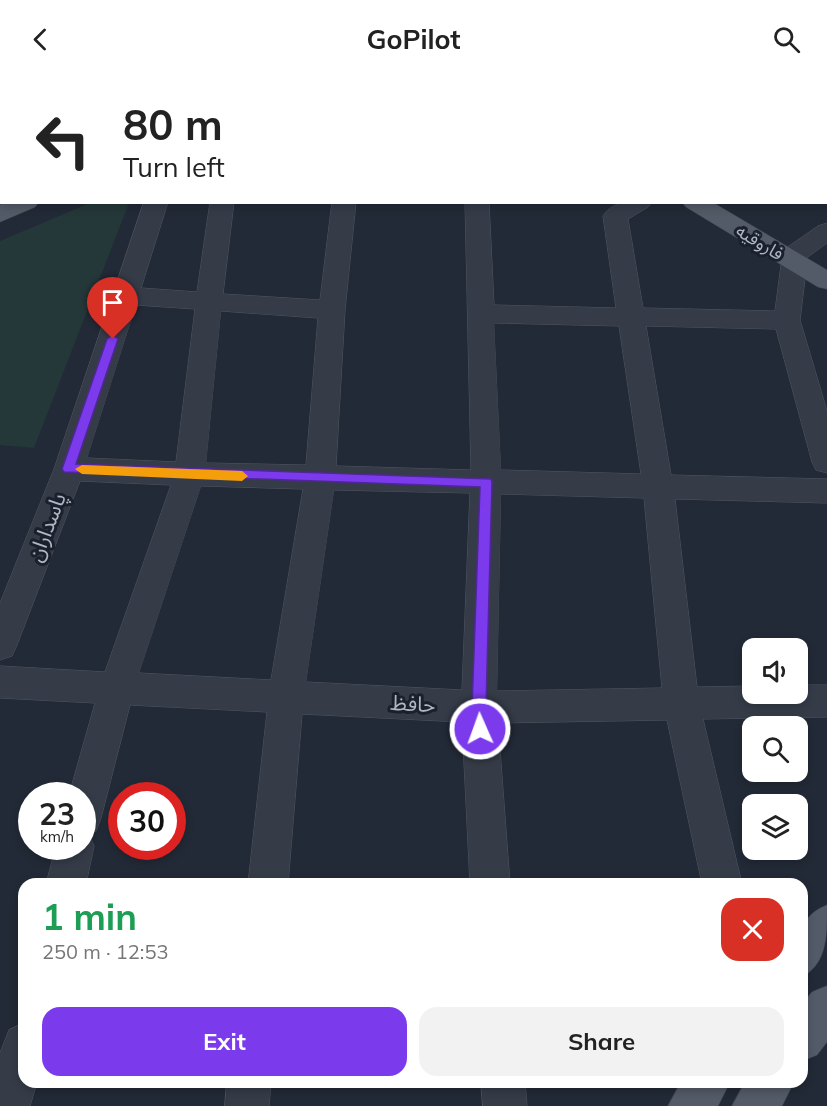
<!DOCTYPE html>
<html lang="en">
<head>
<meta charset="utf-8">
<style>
	:root { --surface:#fff; --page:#f2f2f2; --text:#222; --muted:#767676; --accent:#7c3aed }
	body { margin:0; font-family:Mulish,"Noto Sans Arabic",sans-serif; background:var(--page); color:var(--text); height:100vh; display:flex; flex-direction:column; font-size:22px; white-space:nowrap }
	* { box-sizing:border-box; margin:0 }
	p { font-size:20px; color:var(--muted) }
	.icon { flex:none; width:33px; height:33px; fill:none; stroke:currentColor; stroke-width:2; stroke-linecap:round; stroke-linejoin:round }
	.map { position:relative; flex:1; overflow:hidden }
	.sheet { position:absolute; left:18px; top:800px; width:790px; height:210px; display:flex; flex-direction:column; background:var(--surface); border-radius:18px; box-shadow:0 3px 9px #0003 }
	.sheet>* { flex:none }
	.guide { position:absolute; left:0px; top:0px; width:828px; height:126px; box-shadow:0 3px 9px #0003; background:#fff; color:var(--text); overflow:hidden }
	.tools { position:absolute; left:742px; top:560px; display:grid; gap:12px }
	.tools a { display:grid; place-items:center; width:66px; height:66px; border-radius:12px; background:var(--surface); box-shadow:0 3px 9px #0003; font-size:30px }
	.speed { position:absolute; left:18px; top:704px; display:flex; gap:12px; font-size:30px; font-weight:700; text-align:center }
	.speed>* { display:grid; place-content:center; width:78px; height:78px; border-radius:50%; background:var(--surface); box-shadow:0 3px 9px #0003; line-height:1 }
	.speed small { font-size:15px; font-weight:400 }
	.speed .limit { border:9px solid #d22; background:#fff; color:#111 }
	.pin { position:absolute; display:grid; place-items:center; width:51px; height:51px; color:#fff; margin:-62px -26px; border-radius:50% 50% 50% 0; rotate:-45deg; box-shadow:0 0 6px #0007 }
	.pin .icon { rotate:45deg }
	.me { position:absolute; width:66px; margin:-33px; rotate:358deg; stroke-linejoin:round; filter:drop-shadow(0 0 4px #0008) }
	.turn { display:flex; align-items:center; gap:21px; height:126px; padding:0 24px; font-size:27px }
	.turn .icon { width:78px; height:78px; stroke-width:2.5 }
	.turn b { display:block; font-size:42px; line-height:51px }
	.round { display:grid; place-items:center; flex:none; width:63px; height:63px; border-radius:18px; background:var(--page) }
	.overview { display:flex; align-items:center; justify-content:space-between; height:102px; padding:0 24px }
	h1 { font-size:36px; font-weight:700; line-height:45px; color:#1e9e55 }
	.cta { display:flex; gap:12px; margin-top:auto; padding:12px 24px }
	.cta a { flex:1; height:69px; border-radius:18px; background:var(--accent); color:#fff; font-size:24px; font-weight:700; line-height:69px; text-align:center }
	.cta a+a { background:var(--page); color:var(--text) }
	header { display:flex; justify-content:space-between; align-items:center; height:78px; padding:0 24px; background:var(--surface); font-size:27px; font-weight:700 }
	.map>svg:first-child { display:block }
</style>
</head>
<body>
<header><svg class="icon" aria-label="back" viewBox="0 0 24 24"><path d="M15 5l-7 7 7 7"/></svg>GoPilot<svg class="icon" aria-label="search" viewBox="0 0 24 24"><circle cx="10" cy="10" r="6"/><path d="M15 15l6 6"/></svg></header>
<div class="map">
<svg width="827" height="1028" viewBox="0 0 827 1028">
	<rect width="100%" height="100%" fill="#222a37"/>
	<!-- green -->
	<path fill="#243739" d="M 90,125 L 129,125 L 34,370 L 0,367 L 0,163 Z"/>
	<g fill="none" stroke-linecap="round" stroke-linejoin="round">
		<defs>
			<g id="minor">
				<path d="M 142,0 L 164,0 L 165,2 L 143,2 Z"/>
				<path d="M 690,0 L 713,0 L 689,2 Z"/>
				<path d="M 0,18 L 2,19 L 2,32 L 0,32 Z"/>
				<rect x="0" y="100" width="2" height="15"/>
				<path d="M 144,124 L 168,124 L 141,210 L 197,214 L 210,124 L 234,124 L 223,216 L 320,222 L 332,124 L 356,124 L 345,232 L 336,388 L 471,392 L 465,124 L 489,124 L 494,227 L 616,230 L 603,138 C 614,121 634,124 652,124 L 648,129 L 628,141 L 643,230 L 775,233 L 781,187 L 775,181 L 779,175 L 818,148 L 827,145 L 827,165 L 805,181 L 807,184 L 800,242 L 827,333 L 827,395 L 816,392 L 812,384 L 776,251 L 646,248 L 671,397 L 827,401 L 827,425 L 675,421 L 697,609 L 753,608 L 753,615 L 798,615 L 798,607 L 827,607 L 827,639 L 703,641 L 742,806 L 702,806 L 667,642 L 498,645 L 510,806 L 470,806 L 462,644 L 302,636 L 288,806 L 248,806 L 267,634 L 130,627 L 101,740 L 96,753 L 89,756 L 94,768 L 86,806 L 46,806 L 56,768 L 82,768 L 82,717 L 69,717 L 95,625 L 0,620 L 0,588 L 105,594 L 171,407 L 80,403 L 17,567 L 12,578 L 0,582 L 0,525 L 54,391 ZM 136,227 L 195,231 L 176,384 L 87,380 ZM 221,233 L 318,240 L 306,387 L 206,385 ZM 494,245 L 619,248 L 641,396 L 501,392 ZM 201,408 L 303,411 L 271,602 L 139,595 ZM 334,412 L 470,415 L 462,612 L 306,604 ZM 501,416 L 644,420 L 662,610 L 497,613 Z"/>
				<path d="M 24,945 L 24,1004 L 37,1004 L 30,1028 L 0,1028 L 0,975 L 9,952 Z"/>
				<path d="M 227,1004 L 271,1004 L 269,1028 L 225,1028 Z"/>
				<path d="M 481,1004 L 525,1004 L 527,1028 L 483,1028 Z"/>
			</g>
			<g id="major">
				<path d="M 267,0 L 291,0 L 266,2 Z"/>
				<path d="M 300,0 L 323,0 L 299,2 Z"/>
				<path d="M 474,0 L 496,0 L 497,2 L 475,2 Z"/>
				<path d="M 6,124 L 39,124 L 35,129 L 0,144 L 0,127 Z"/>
				<path d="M 682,124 L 712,124 L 827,192 L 827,211 L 818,209 L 686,129 Z"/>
				<path d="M 827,827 C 827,859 827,885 802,899 C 802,867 792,841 827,827 Z"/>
				<path d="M 827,908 L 827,964 L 817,977 L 802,983 L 802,926 L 812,914 Z"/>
				<path d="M 681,1004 L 730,1004 L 718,1028 L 668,1028 Z"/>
				<path d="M 745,1004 L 794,1004 L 782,1028 L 732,1028 Z"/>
			</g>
		</defs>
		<!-- minor casing -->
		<use href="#minor" stroke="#505762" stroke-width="1"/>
		<!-- major casing -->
		<use href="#major" stroke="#3e4551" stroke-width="1"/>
		<!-- minor -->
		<use href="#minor" fill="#353c48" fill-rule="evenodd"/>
		<!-- major -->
		<use href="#major" fill="#535b68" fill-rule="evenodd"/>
	</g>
	<!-- route -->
	<path fill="#7c3aed" stroke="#51269a" stroke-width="1.5" d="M 113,257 L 118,261 L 76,386 L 491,401 L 492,404 L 486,629 L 488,651 L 486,656 L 480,658 L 475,656 L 472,629 L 480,409 L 64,394 L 62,391 L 107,261 Z"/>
	<!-- slow -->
	<path fill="#f59e0b" d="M 82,387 L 242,393 L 248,398 L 242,403 L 82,396 L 75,391 Z"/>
	<g text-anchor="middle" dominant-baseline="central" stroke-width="6" stroke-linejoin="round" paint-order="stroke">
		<!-- far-street labels -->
		<g font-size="18" fill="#b0b7c4" stroke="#1a212c">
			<text transform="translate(760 164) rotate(31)">فاروقیه</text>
		</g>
		<!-- street labels -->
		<g font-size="21" fill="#b0b7c4" stroke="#1a212c">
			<text transform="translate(46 449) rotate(-69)">پاسداران</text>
			<text transform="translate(413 625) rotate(3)">حافظ</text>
		</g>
	</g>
</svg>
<div class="tools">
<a><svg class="icon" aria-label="sound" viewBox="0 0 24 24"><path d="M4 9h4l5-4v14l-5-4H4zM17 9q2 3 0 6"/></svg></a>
<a><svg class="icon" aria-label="search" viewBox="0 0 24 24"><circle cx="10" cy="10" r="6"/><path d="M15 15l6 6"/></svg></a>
<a><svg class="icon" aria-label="layers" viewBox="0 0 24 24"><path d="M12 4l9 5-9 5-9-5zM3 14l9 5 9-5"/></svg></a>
</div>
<div class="speed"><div>23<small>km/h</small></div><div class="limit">30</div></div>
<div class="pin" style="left:113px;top:261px;background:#d93025"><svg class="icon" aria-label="arrive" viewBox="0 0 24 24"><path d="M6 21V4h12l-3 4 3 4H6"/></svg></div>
<svg class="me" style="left:480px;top:651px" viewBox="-20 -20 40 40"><circle r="17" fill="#7c3aed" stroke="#fff" stroke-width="3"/><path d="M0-11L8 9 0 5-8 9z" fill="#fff"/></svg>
<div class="guide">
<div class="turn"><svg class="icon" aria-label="left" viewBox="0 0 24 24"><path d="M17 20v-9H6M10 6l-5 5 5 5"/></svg><div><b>80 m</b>Turn left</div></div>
</div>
<section class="sheet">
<div class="overview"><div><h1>1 min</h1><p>250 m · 12:53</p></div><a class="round" style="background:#d93025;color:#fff"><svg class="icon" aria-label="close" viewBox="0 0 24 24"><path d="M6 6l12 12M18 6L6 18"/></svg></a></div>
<div class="cta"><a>Exit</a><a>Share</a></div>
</section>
</div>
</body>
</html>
